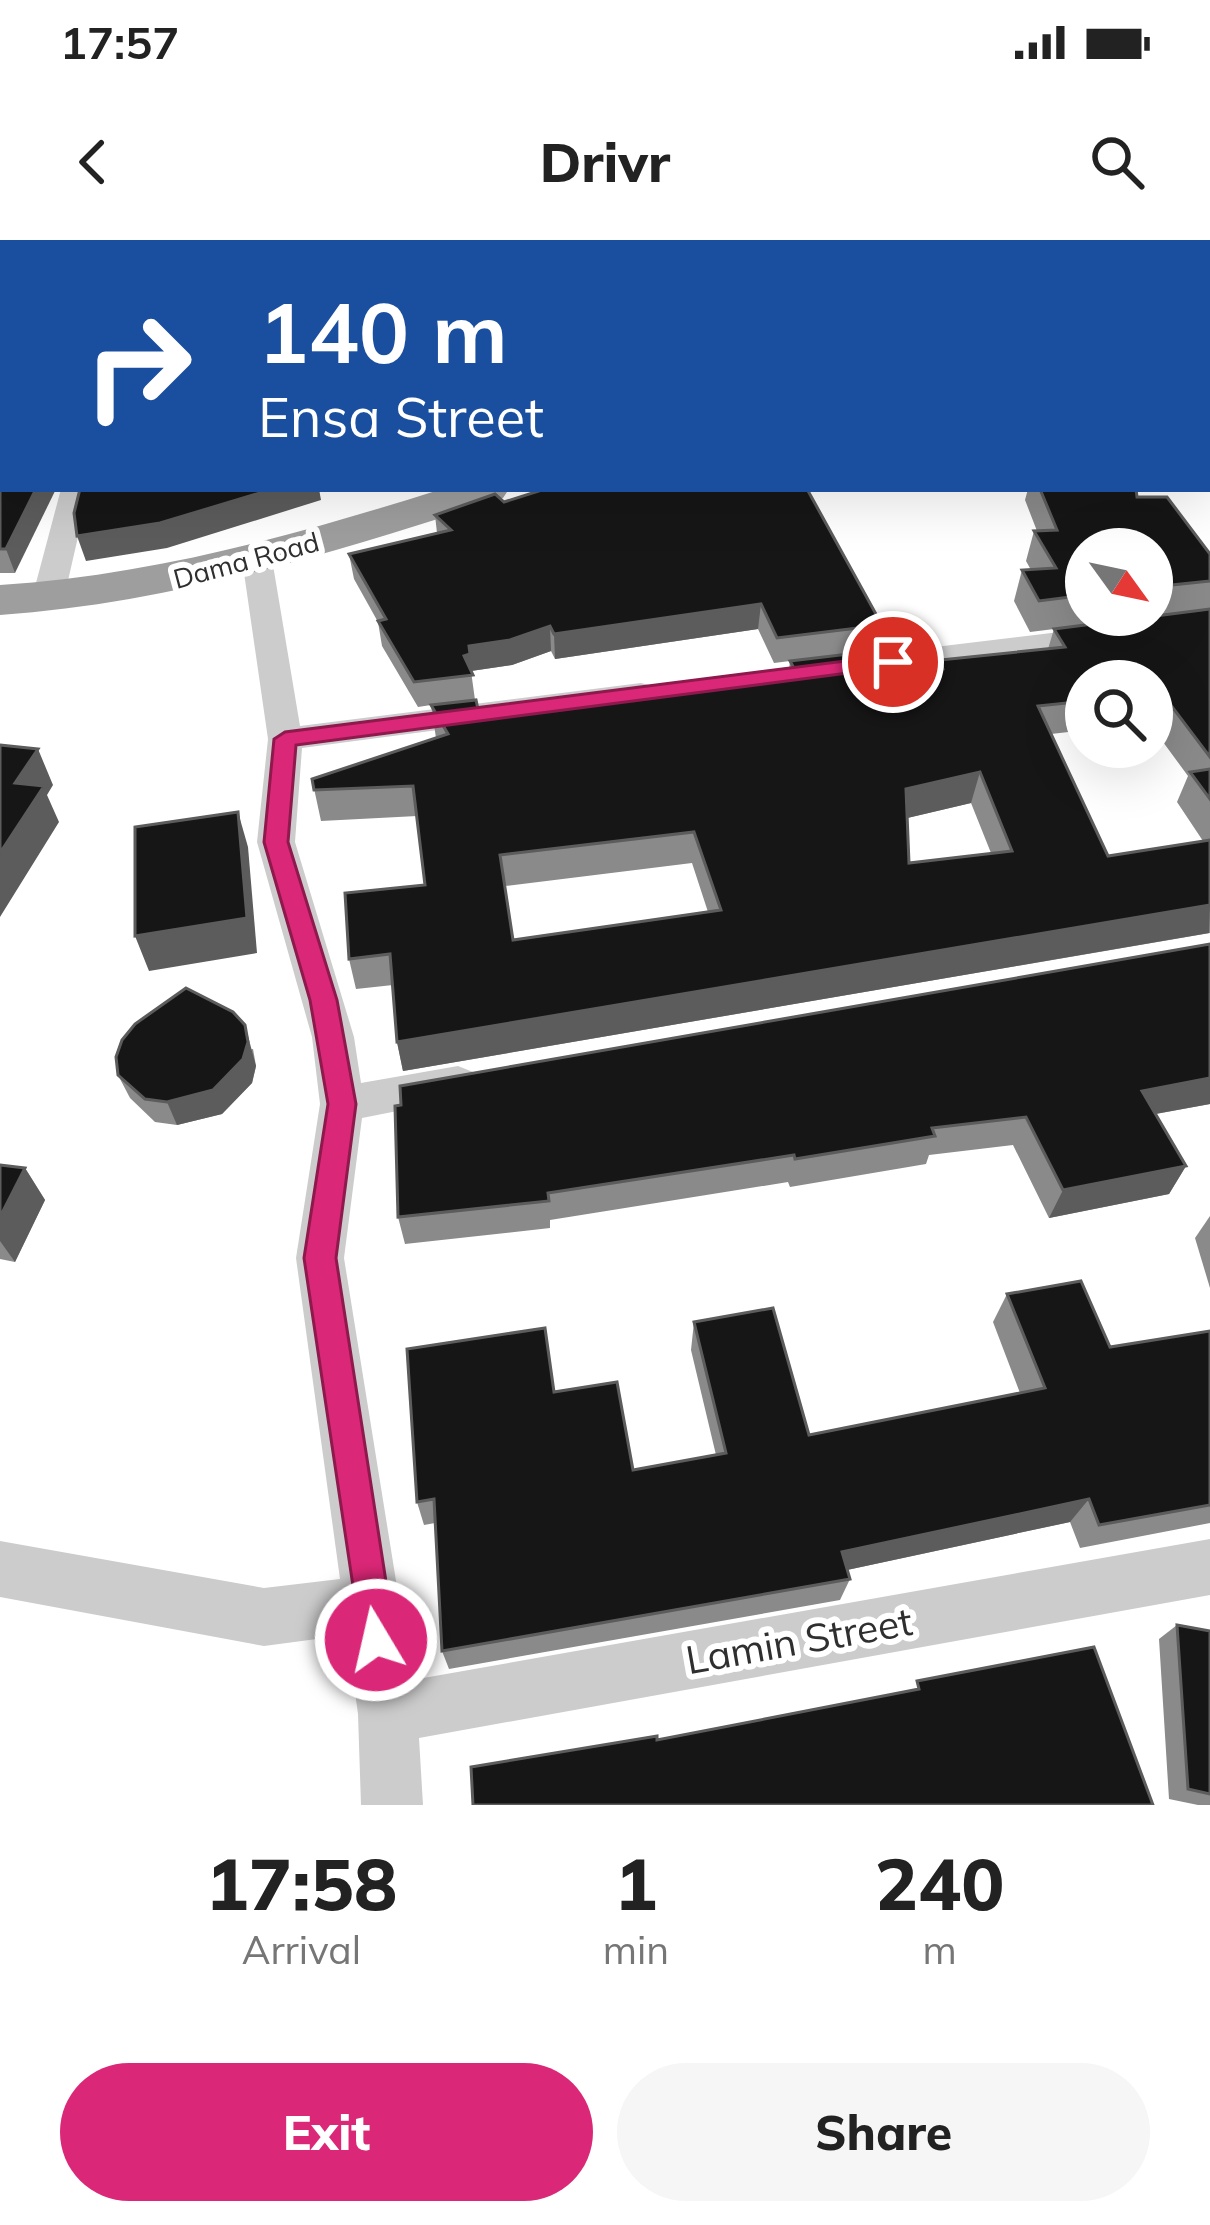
<!DOCTYPE html>
<html lang="en">
<head>
<meta charset="utf-8">
<style>
	:root { --surface:#fff; --page:#f6f6f6; --text:#222; --muted:#767676; --accent:#db2777 }
	body { margin:0; font-family:Mulish,sans-serif; background:var(--page); color:var(--text); height:100vh; display:flex; flex-direction:column; font-size:45px; white-space:nowrap }
	* { box-sizing:border-box; margin:0 }
	p { font-size:39px; color:var(--muted) }
	.icon { flex:none; width:66px; height:66px; fill:none; stroke:currentColor; stroke-width:2; stroke-linecap:round; stroke-linejoin:round }
	.map { position:relative; height:1565px; overflow:hidden }
	.drawer { display:flex; flex-direction:column; background:var(--surface); flex:1 }
	.drawer>* { flex:none }
	.banner { position:absolute; left:0px; top:0px; width:1212px; height:252px; box-shadow:0 12px 48px #0002; background:#1a4fa0; color:#fff; overflow:hidden }
	.needle { width:78px; rotate:123deg }
	.tools { position:absolute; left:1065px; top:288px; display:grid; gap:24px }
	.tools a { display:grid; place-items:center; width:108px; height:108px; border-radius:50%; background:var(--surface); box-shadow:0 12px 48px #0002; font-size:60px }
	.pin { position:absolute; display:grid; place-items:center; width:102px; height:102px; color:#fff; margin:-51px; border:6px solid #fff; border-radius:50%; box-shadow:0 3px 12px #0007 }
	.me { position:absolute; width:132px; margin:-66px; rotate:351deg; stroke-linejoin:round; filter:drop-shadow(0 0 9px #0008) }
	.turn { display:flex; align-items:center; gap:42px; height:252px; padding:0 60px; font-size:54px }
	.turn .icon { width:156px; height:156px; stroke-width:2.5 }
	.turn b { display:block; font-size:84px; line-height:102px }
	.eta { display:flex; justify-content:space-evenly; align-items:center; height:204px; text-align:center }
	.eta b { font-size:72px; font-weight:800; line-height:84px }
	.cta { display:flex; gap:24px; margin-top:auto; padding:24px 60px }
	.cta a { flex:1; height:138px; border-radius:72px; background:var(--accent); color:#fff; font-size:48px; font-weight:800; line-height:138px; text-align:center }
	.cta a+a { background:var(--page); color:var(--text) }
	.status { display:flex; justify-content:space-between; align-items:center; height:84px; padding:0 60px; background:var(--surface); direction:ltr }
	.status svg { height:33px; fill:currentColor }
	header { display:flex; justify-content:space-between; align-items:center; height:156px; padding:0 60px; background:var(--surface); font-size:54px; font-weight:800 }
	.map>svg:first-child { display:block }
</style>
</head>
<body>
<div class="status"><b>17:57</b><svg viewBox="0 0 49 12"><path d="M0 12V9h3v3zM5 12V6h3v6zM10 12V3h3v9zM15 12V0h3v12zM26 1h20v11H26zM47 4h2v5h-2z"/></svg></div>
<header><svg class="icon" aria-label="back" viewBox="0 0 24 24"><path d="M15 5l-7 7 7 7"/></svg>Drivr<svg class="icon" aria-label="search" viewBox="0 0 24 24"><circle cx="10" cy="10" r="6"/><path d="M15 15l6 6"/></svg></header>
<div class="map">
<svg width="1210" height="1565" viewBox="0 0 1210 1565">
	<rect width="100%" height="100%" fill="#fff"/>
	<g fill="none" stroke-linecap="round" stroke-linejoin="round">
		<!-- minor -->
		<g fill="#ccc" fill-rule="evenodd">
			<path d="M 706,0 L 738,0 L 704,3 Z"/>
			<path d="M 750,0 L 777,0 L 779,3 L 752,3 Z"/>
			<path d="M 61,249 L 89,249 L 64,358 L 48,367 L 32,358 Z"/>
			<path d="M 257,310 L 272,319 L 300,486 L 641,443 L 653,446 L 658,453 L 653,460 L 641,463 L 302,508 L 295,602 L 354,797 L 361,843 L 458,826 L 473,832 L 480,844 L 473,856 L 362,878 L 344,1018 L 412,1440 L 1210,1299 L 1210,1355 L 419,1498 L 423,1565 L 361,1565 L 358,1474 L 347,1395 L 264,1406 L 0,1357 L 0,1301 L 264,1348 L 340,1339 L 296,1018 L 320,864 L 312,797 L 257,602 L 268,499 L 242,319 Z"/>
			<path d="M 1210,374 L 1210,394 L 852,437 L 836,427 L 852,417 Z"/>
		</g>
		<!-- trunk -->
		<g fill="#9e9e9e" fill-rule="evenodd">
			<rect x="1209" y="210" width="1" height="27"/>
			<path d="M 442,249 L 509,249 L 503,258 C 337,312 174,363 0,375 L 0,345 C 153,335 296,295 442,249 Z"/>
		</g>
	</g>
	<!-- wall -->
	<g fill="#8a8a8a" fill-rule="evenodd">
		<path d="M 0,0 L 3,3 L 15,333 L 0,333 Z"/>
		<path d="M 1028,249 L 1136,249 L 1137,257 L 1210,314 L 1210,693 L 403,831 L 397,802 L 393,745 L 356,749 L 349,719 L 425,645 L 417,576 L 321,581 L 312,539 L 436,498 L 431,465 L 418,467 L 382,406 L 378,382 L 354,339 L 349,314 L 437,293 L 435,275 L 504,262 L 882,385 L 878,410 L 932,433 L 938,431 L 940,420 L 1048,409 L 1054,389 L 1030,392 L 1014,361 L 1022,330 L 1031,330 L 1026,321 L 1034,291 L 1037,291 L 1025,260 ZM 1086,309 L 1152,309 L 1152,375 L 1086,375 ZM 758,389 L 774,423 L 790,421 L 789,430 L 588,456 L 588,465 L 505,474 L 478,469 L 475,460 L 471,431 L 512,425 L 551,411 L 555,419 ZM 1086,441 L 1152,441 L 1152,487 L 1188,536 L 1177,562 L 1203,601 L 1108,616 L 1051,494 L 1086,490 ZM 971,563 L 991,613 L 909,623 L 907,578 ZM 692,623 L 708,672 L 513,700 L 505,646 Z"/>
		<path d="M 1210,704 L 1210,864 L 1156,874 L 1186,926 L 1169,954 L 1049,978 L 1013,905 L 929,915 L 926,924 L 790,947 L 788,942 L 550,980 L 550,988 L 405,1004 L 398,977 Z"/>
		<path d="M 253,809 L 256,826 L 252,843 L 222,874 L 177,885 L 155,882 L 130,858 L 118,835 Z"/>
		<path d="M 0,925 L 25,928 L 45,960 L 15,1022 L 0,1019 Z"/>
		<path d="M 1210,976 L 1210,1048 L 1195,998 Z"/>
		<path d="M 1007,1054 L 1110,1107 L 1210,1091 L 1210,1283 L 1080,1308 L 1070,1282 L 847,1330 L 850,1339 L 840,1360 L 449,1429 L 442,1411 L 435,1283 L 424,1285 L 417,1262 L 554,1152 L 633,1230 L 716,1215 L 691,1110 L 694,1082 L 809,1195 L 1020,1153 L 993,1082 Z"/>
		<path d="M 1177,1385 L 1210,1391 L 1210,1565 L 1198,1565 L 1169,1559 L 1159,1399 Z"/>
	</g>
	<!-- shaded-wall -->
	<g fill="#5c5c5c">
		<path d="M 36,249 L 56,249 L 15,333 L 6,309 Z"/>
		<path d="M 273,249 L 319,249 L 321,260 L 167,308 L 86,321 L 77,296 Z"/>
		<path d="M 761,364 L 758,389 L 555,419 L 554,394 Z"/>
		<path d="M 550,386 L 551,411 L 512,425 L 471,431 L 464,416 L 469,406 Z"/>
		<path d="M 38,509 L 53,545 L 47,555 L 59,582 L 0,677 L 0,613 L 15,543 Z"/>
		<path d="M 980,532 L 971,563 L 899,580 L 906,549 Z"/>
		<path d="M 238,572 L 248,607 L 257,713 L 149,731 L 135,696 Z"/>
		<path d="M 1210,665 L 1209,693 L 403,831 L 397,802 Z"/>
		<path d="M 245,785 L 256,826 L 252,843 L 222,874 L 177,885 L 167,862 Z"/>
		<path d="M 1210,838 L 1210,864 L 1127,879 L 1142,851 Z"/>
		<path d="M 1186,926 L 1169,954 L 1049,978 L 1063,950 Z"/>
		<path d="M 25,928 L 45,960 L 15,1022 L 0,1001 L 0,977 Z"/>
		<path d="M 1089,1259 L 1070,1282 L 833,1333 L 842,1312 Z"/>
	</g>
	<!-- building -->
	<g fill="#161616" stroke="#5c5c5c" stroke-width="3" fill-rule="evenodd">
		<path d="M 0,0 L 650,0 L 657,3 L 3,3 L 3,249 L 36,249 L 6,309 L 0,309 Z"/>
		<path d="M 80,249 L 273,249 L 160,283 L 77,296 L 74,273 Z"/>
		<path d="M 545,249 L 807,249 L 882,385 L 777,398 L 761,364 L 554,394 L 550,386 L 510,400 L 469,406 L 470,414 L 464,416 L 473,435 L 414,442 L 378,381 L 386,379 L 349,314 L 451,290 L 435,275 L 495,254 L 504,262 Z"/>
		<path d="M 1040,249 L 1136,249 L 1137,257 L 1167,257 L 1210,314 L 1210,341 L 1152,347 L 1152,309 L 1086,309 L 1086,355 L 1039,361 L 1022,330 L 1056,328 L 1034,291 L 1057,290 Z"/>
		<path d="M 1210,369 L 1210,517 L 1161,452 L 1152,453 L 1152,441 L 1086,441 L 1086,461 L 1038,466 L 1108,616 L 1210,600 L 1210,665 L 397,802 L 390,714 L 349,719 L 345,653 L 425,645 L 413,546 L 314,550 L 312,539 L 448,494 L 431,465 L 476,460 L 478,469 L 500,466 L 505,474 L 592,465 L 588,456 L 795,430 L 790,421 L 899,408 L 911,423 L 926,421 L 932,433 L 943,429 L 940,420 L 1065,407 L 1054,389 ZM 980,532 L 1012,611 L 909,623 L 906,549 ZM 694,592 L 721,670 L 513,700 L 500,615 Z"/>
		<path d="M 0,505 L 38,509 L 15,543 L 44,546 L 0,613 Z"/>
		<path d="M 1210,529 L 1210,559 L 1190,532 Z"/>
		<path d="M 238,572 L 247,678 L 135,696 L 135,587 Z"/>
		<path d="M 1210,704 L 1210,838 L 1142,851 L 1186,926 L 1063,950 L 1026,877 L 932,888 L 935,896 L 795,919 L 794,915 L 548,953 L 549,961 L 398,977 L 395,866 L 401,865 L 400,846 Z"/>
		<path d="M 186,748 L 233,772 L 245,785 L 248,802 L 243,819 L 213,850 L 167,862 L 145,859 L 118,835 L 116,817 L 122,800 L 135,784 Z"/>
		<path d="M 0,925 L 25,928 L 0,977 Z"/>
		<path d="M 1081,1041 L 1110,1107 L 1210,1091 L 1210,1265 L 1099,1285 L 1089,1259 L 842,1312 L 850,1339 L 442,1411 L 434,1259 L 417,1262 L 407,1109 L 545,1088 L 554,1152 L 617,1142 L 633,1230 L 726,1213 L 694,1082 L 773,1068 L 809,1195 L 1045,1148 L 1007,1054 Z"/>
		<path d="M 1177,1385 L 1210,1391 L 1210,1554 L 1188,1549 Z"/>
		<path d="M 1094,1407 L 1153,1565 L 473,1565 L 471,1527 L 657,1496 L 657,1500 L 919,1449 L 917,1441 Z"/>
	</g>
	<!-- route -->
	<path fill="#db2777" stroke="#8e194d" stroke-width="3" d="M 893,415 L 904,422 L 901,426 L 296,505 L 288,602 L 337,760 L 356,864 L 336,1018 L 395,1400 L 390,1413 L 376,1418 L 363,1413 L 304,1018 L 328,864 L 310,760 L 264,602 L 274,499 L 285,492 Z"/>
	<g text-anchor="middle" dominant-baseline="central" stroke-width="12" stroke-linejoin="round" paint-order="stroke">
		<!-- far-street labels -->
		<g font-size="27" fill="#2f2f2f" stroke="#fff">
			<text transform="translate(246 320) rotate(-15)">Dama Road</text>
		</g>
		<!-- near-street labels -->
		<g font-size="39" fill="#2f2f2f" stroke="#fff">
			<text transform="translate(799 1400) rotate(-10)">Lamin Street</text>
		</g>
	</g>
</svg>
<div class="tools">
<a><svg class="needle" viewBox="-14 -14 28 28"><path d="M0-13l5 13h-10z" fill="#e53935"/><path d="M0 13l5-13h-10z" fill="#767676"/></svg></a>
<a><svg class="icon" aria-label="search" viewBox="0 0 24 24"><circle cx="10" cy="10" r="6"/><path d="M15 15l6 6"/></svg></a>
</div>
<div class="pin" style="left:893px;top:422px;background:#d93025"><svg class="icon" aria-label="arrive" viewBox="0 0 24 24"><path d="M6 21V4h12l-3 4 3 4H6"/></svg></div>
<svg class="me" style="left:376px;top:1400px" viewBox="-20 -20 40 40"><circle r="17" fill="#db2777" stroke="#fff" stroke-width="3"/><path d="M0-11L8 9 0 5-8 9z" fill="#fff"/></svg>
<div class="banner">
<div class="turn"><svg class="icon" aria-label="right" viewBox="0 0 24 24"><path d="M7 20v-9h11M14 6l5 5-5 5"/></svg><div><b>140 m</b>Ensa Street</div></div>
</div>
</div>
<section class="drawer">
<div class="eta">
<div><b>17:58</b><p>Arrival</p></div>
<div><b>1</b><p>min</p></div>
<div><b>240</b><p>m</p></div>
</div>
<div class="cta"><a>Exit</a><a>Share</a></div>
</section>
</body>
</html>
